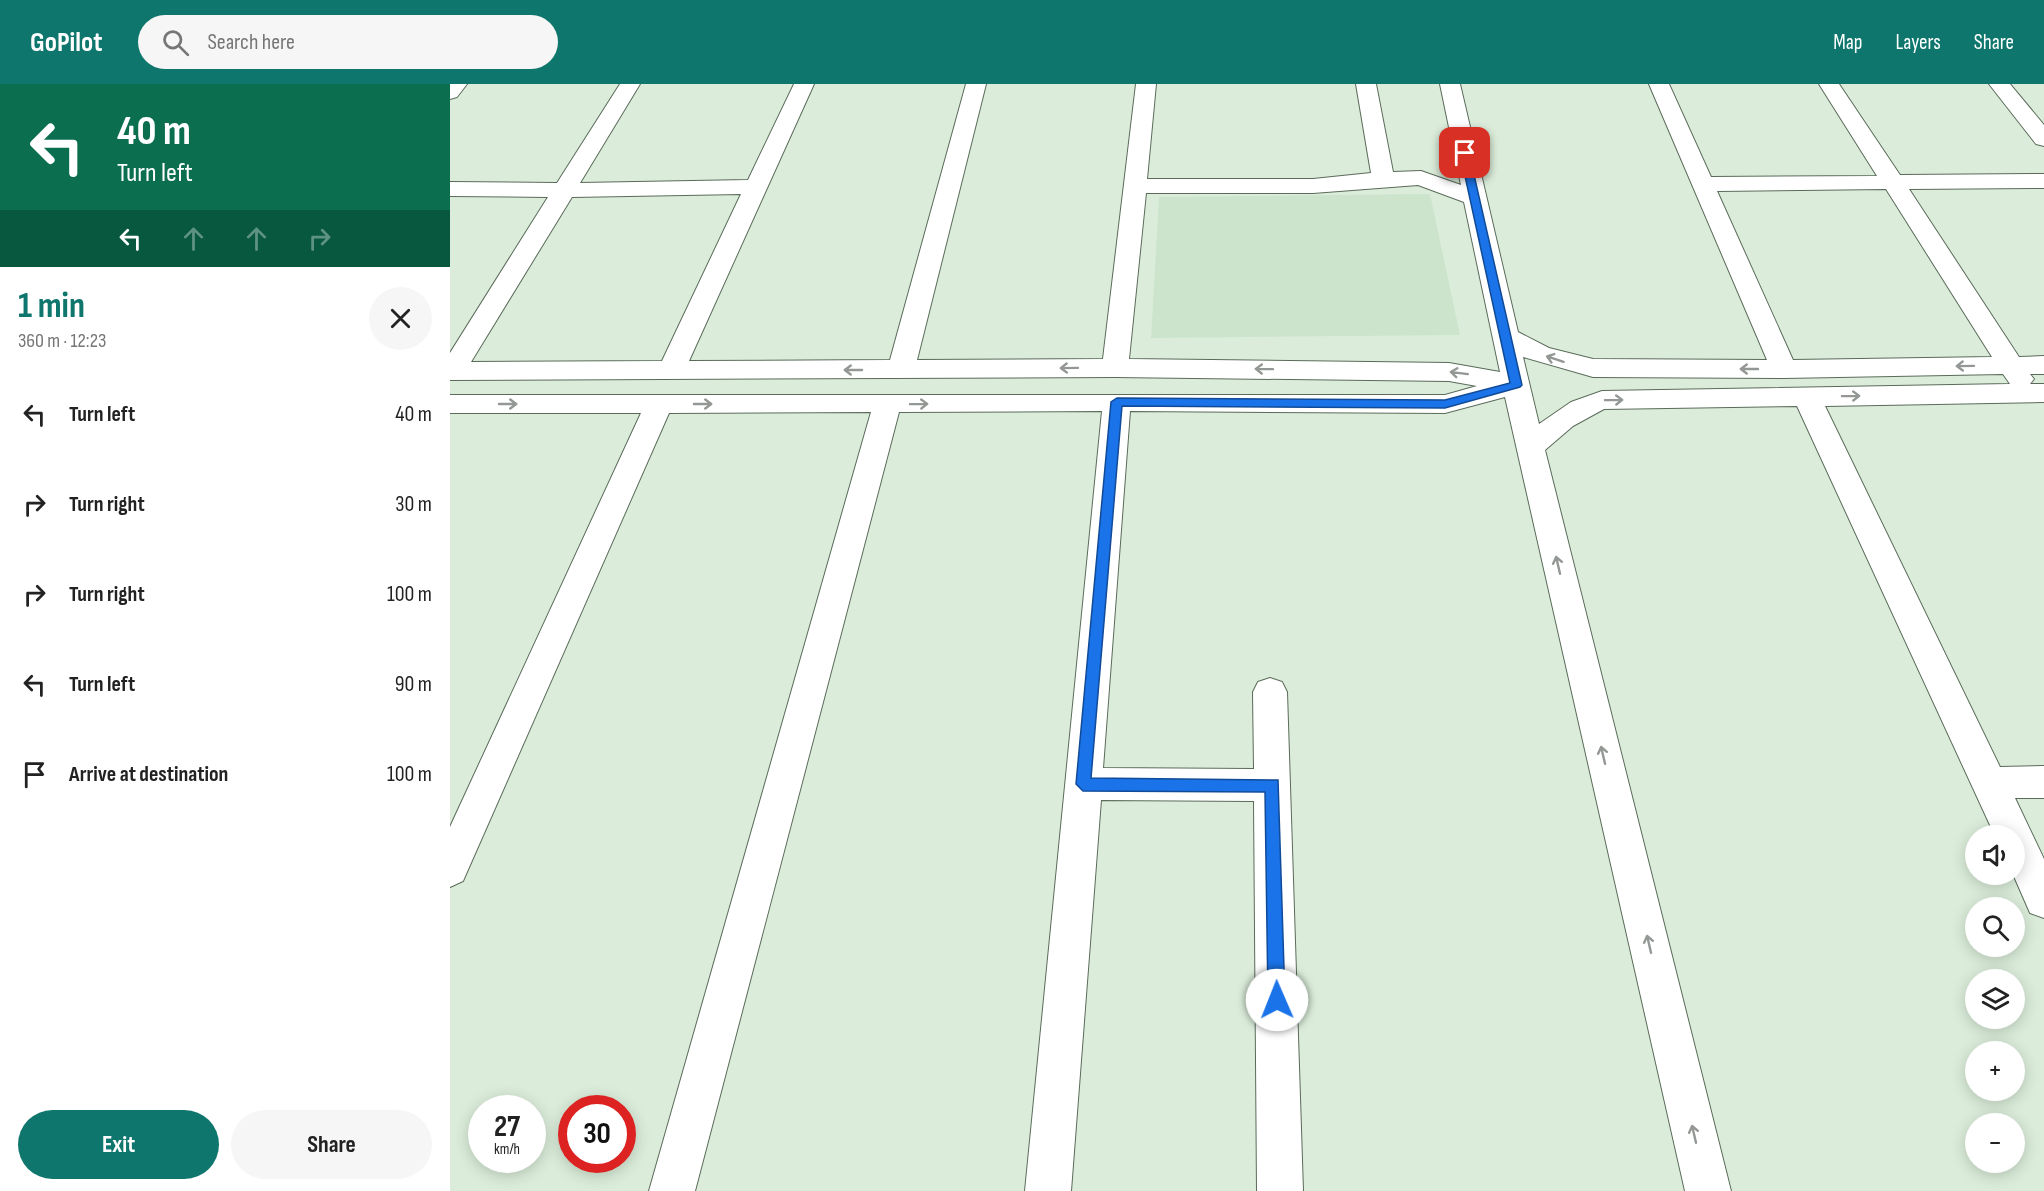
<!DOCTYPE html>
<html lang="en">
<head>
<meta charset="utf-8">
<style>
	:root { --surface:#fff; --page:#f6f6f6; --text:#222; --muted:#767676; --accent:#0f766e }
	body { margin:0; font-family:"Sofia Sans Condensed",sans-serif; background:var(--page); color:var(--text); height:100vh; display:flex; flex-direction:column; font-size:22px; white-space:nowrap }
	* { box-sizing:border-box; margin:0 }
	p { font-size:20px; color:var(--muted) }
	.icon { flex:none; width:33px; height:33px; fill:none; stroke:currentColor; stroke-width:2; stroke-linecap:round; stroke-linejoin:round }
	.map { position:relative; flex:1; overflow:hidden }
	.side { display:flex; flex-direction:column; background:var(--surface); width:450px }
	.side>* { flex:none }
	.guide { background:#0b6e4f; color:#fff; overflow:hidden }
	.buttons { position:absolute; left:1515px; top:741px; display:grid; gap:12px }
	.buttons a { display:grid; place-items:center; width:60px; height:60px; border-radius:50%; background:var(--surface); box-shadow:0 3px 15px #0003; font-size:30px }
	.speed { position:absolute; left:18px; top:1011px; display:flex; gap:12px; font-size:30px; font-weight:700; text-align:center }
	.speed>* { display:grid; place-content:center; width:78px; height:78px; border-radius:50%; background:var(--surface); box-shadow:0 3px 15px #0003; line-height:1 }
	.speed small { font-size:15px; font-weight:400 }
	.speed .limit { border:9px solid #d22; background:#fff; color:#111 }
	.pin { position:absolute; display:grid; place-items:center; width:51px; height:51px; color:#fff; margin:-26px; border-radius:12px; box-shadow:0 3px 9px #0006 }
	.me { position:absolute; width:66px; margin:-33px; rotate:359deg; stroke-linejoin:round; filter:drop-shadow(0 0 4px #0008) }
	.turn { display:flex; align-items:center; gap:21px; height:126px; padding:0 18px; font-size:27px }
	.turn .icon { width:78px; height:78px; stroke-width:2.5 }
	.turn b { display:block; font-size:42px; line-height:51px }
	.lanes { display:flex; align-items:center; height:57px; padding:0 18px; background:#0003; justify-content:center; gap:30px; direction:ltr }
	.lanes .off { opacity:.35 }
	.round { display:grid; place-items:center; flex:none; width:63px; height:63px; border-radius:32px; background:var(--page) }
	.summary { display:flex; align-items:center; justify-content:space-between; height:102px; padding:0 18px }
	h1 { font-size:36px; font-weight:700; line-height:45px; color:var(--accent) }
	.cta { display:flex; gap:12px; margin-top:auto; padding:12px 18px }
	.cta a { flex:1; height:69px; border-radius:36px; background:var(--accent); color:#fff; font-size:24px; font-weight:700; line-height:69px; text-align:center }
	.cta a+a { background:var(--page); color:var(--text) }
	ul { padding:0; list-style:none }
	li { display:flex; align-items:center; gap:18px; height:90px; padding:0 18px }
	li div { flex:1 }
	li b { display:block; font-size:22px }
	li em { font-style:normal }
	header { display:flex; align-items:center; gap:36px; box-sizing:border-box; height:84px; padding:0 30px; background:var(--accent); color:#fff }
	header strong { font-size:28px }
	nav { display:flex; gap:33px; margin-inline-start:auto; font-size:21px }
	.search { width:420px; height:54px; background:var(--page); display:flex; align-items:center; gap:15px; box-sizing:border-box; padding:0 21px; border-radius:33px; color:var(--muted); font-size:22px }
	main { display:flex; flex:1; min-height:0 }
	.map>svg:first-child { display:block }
</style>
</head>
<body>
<header>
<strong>GoPilot</strong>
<div class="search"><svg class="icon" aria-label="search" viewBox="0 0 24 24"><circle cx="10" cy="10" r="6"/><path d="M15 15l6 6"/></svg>Search here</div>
<nav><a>Map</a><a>Layers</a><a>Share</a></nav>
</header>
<main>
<section class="side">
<div class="guide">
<div class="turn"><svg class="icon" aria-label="left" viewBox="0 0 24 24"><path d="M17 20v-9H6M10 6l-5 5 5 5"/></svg><div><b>40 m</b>Turn left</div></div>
<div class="lanes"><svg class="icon" aria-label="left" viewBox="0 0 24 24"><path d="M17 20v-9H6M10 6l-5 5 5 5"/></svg><svg class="icon off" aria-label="ahead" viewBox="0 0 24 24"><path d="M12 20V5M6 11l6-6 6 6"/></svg><svg class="icon off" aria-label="ahead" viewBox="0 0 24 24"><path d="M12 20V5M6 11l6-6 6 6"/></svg><svg class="icon off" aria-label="right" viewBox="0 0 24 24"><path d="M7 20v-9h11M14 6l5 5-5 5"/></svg></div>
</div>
<div class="summary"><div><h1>1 min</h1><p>360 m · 12:23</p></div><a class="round"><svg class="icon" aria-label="close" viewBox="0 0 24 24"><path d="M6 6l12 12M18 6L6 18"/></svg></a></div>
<ul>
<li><svg class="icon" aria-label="left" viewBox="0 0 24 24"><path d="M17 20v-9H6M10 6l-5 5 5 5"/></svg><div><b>Turn left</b></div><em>40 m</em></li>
<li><svg class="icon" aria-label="right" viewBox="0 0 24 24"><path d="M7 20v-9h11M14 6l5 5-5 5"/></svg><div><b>Turn right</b></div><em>30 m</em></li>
<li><svg class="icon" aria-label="right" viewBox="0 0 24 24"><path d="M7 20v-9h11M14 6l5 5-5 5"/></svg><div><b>Turn right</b></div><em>100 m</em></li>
<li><svg class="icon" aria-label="left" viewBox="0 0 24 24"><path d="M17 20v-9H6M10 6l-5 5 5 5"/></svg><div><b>Turn left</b></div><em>90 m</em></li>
<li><svg class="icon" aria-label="arrive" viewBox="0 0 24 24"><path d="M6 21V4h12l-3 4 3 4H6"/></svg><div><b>Arrive at destination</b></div><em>100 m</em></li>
</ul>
<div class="cta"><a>Exit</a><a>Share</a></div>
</section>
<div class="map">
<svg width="1594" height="1107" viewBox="0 0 1594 1107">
	<rect width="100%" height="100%" fill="#dbedda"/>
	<!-- built -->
	<path fill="#cce4cb" d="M 980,110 L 1010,251 L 701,254 L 709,113 Z"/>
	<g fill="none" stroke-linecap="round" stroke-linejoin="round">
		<defs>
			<g id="minor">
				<path d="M 0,0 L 17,0 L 7,13 L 0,15 Z"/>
				<path d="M 170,0 L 190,0 L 130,99 L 298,96 L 344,0 L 364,0 L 239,277 L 440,276 L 516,0 L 536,0 L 467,276 L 653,275 L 686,0 L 706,0 L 697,95 L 863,95 L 921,89 L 906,0 L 926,0 L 943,88 L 971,87 L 1011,101 L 990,0 L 1010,0 L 1068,248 L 1099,264 L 1143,275 L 1317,276 L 1199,0 L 1219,0 L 1261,93 L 1427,92 L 1369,0 L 1389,0 L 1450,91 L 1594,90 L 1594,104 L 1459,105 L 1569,273 L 1594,272 L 1594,290 L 1580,290 L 1584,295 L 1580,300 L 1594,300 L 1594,318 L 1375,322 L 1550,683 L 1594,682 L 1594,714 L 1565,714 L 1594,775 L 1594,834 L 1580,829 L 1563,790 L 1564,752 L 1545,752 L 1347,322 L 1154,325 L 1123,342 L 1095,366 L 1281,1107 L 1235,1107 L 1055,313 L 995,329 L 680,327 L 653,684 L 804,685 L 803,608 L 808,598 L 820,594 L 832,598 L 837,608 L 853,1107 L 807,1107 L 804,717 L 651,716 L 621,1107 L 575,1107 L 652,327 L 449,328 L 245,1107 L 199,1107 L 421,328 L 219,329 L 13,797 L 0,803 L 0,743 L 191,329 L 0,329 L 0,311 L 995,311 L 1027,302 L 999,297 L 665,293 L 0,296 L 0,269 L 98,113 L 0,112 L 0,98 L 107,99 ZM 968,101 L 1014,118 L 1050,288 L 999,279 L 679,275 L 696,109 L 863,109 ZM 1436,105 L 1542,273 L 1343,276 L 1267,107 ZM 291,110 L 212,277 L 21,278 L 122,113 ZM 1073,273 L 1143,293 L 1334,294 L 1553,290 L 1560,300 L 1152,307 L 1121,318 L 1089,340 Z"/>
				<path d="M 1539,0 L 1560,0 L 1594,41 L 1594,62 L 1586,60 Z"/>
			</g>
		</defs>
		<!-- minor casing -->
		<use href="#minor" stroke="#5a6b5a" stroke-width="2"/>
		<!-- minor -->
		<use href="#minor" fill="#fff" fill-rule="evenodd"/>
	</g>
	<!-- one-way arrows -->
	<defs><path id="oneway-shaft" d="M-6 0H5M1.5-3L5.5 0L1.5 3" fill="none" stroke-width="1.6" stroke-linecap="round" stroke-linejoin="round" transform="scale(1.5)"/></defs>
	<g stroke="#949894">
		<use href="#oneway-shaft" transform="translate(1105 275) rotate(-162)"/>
		<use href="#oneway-shaft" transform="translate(1515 282) rotate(179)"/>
		<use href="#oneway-shaft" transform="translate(619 284) rotate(179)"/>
		<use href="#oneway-shaft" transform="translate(814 285) rotate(-179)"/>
		<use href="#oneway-shaft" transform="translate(1299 285) rotate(-180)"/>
		<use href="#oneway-shaft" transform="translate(403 286) rotate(180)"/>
		<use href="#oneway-shaft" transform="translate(1009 289) rotate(-173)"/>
		<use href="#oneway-shaft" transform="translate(1401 312) rotate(-1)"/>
		<use href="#oneway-shaft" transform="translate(1164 316) rotate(-1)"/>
		<use href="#oneway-shaft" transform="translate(58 320)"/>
		<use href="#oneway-shaft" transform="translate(253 320)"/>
		<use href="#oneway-shaft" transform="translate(469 320) rotate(-1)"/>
		<use href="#oneway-shaft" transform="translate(1108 481) rotate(-103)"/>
		<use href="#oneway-shaft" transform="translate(1153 671) rotate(-103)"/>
		<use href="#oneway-shaft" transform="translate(1199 860) rotate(-103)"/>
		<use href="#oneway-shaft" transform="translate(1244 1050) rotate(-103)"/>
	</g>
	<!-- route -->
	<path fill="#1a73e8" stroke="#114b97" stroke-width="1.5" d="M 1015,66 L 1019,69 L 1072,301 L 1070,303 L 995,324 L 672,322 L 641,694 L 828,696 L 835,916 L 833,922 L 827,924 L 821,922 L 818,916 L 815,708 L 633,707 L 626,700 L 661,318 L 667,314 L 995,316 L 1060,299 L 1010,69 Z"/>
</svg>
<div class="buttons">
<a><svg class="icon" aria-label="sound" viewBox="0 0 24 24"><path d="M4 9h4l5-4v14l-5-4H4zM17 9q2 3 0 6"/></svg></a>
<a><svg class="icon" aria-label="search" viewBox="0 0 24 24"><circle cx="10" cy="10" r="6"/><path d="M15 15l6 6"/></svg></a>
<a><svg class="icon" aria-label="layers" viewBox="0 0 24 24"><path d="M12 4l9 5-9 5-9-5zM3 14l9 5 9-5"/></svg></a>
<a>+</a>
<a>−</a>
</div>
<div class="speed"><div>27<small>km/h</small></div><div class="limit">30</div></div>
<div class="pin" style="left:1015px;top:69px;background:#d93025"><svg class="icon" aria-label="arrive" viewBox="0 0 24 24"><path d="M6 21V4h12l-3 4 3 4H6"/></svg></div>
<svg class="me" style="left:827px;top:916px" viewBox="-20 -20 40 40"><circle r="19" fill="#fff"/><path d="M0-13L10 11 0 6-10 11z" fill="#1a73e8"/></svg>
</div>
</main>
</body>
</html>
